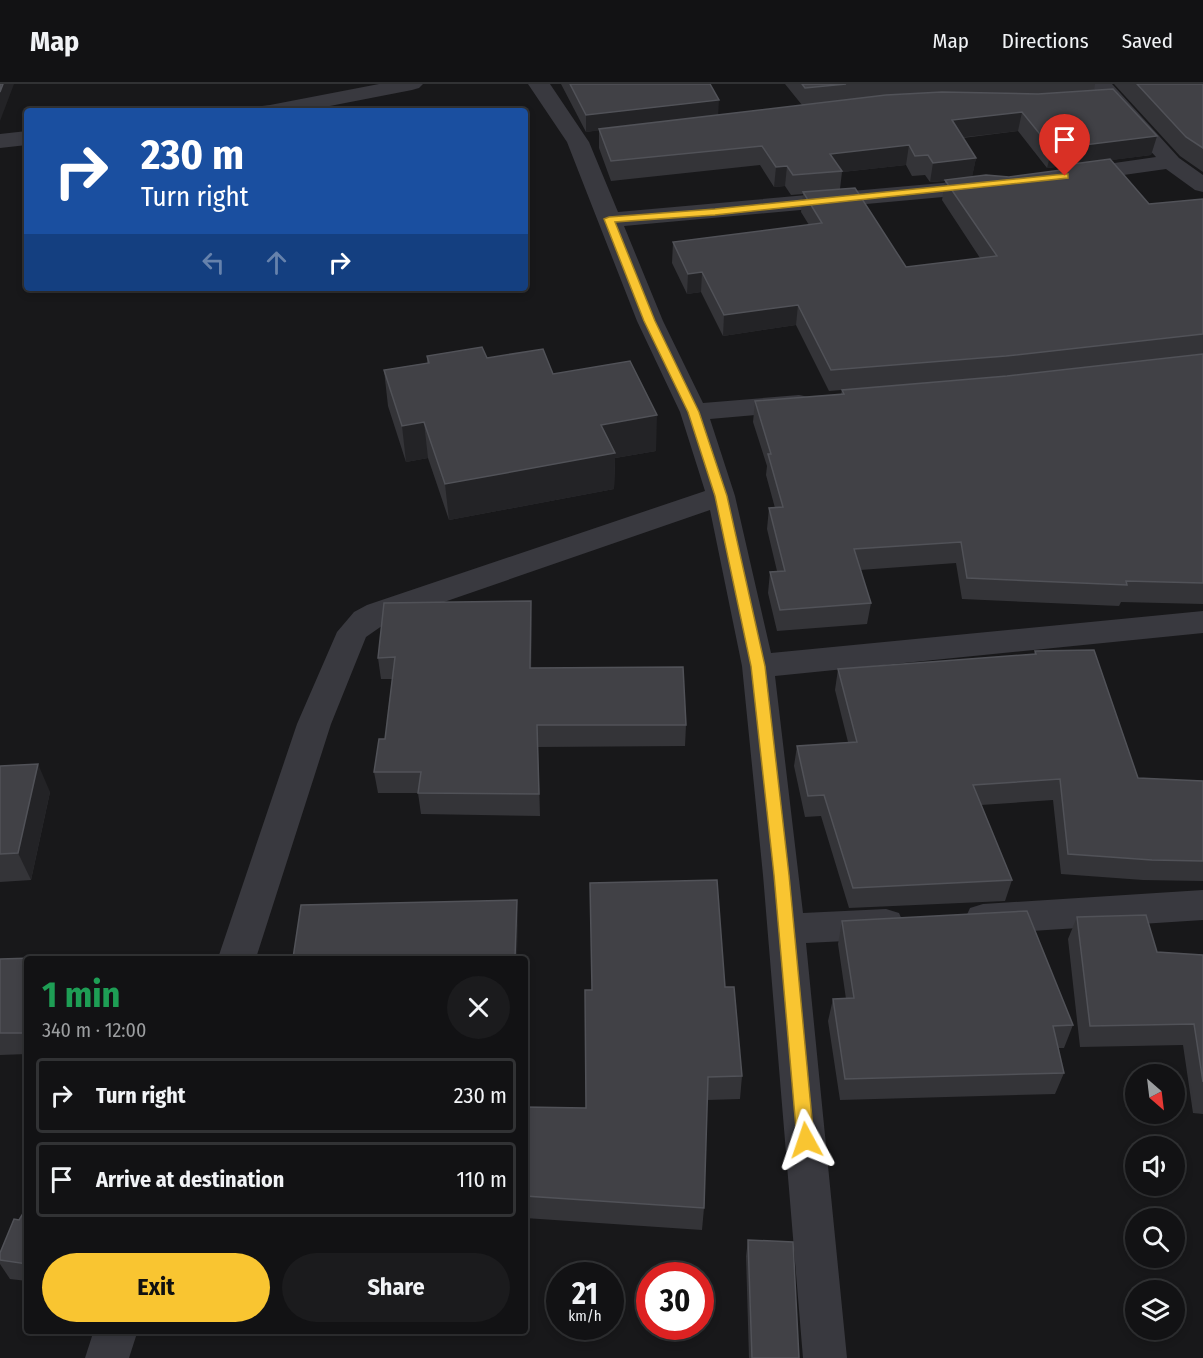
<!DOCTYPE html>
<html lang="en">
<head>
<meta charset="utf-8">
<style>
	:root { --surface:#121214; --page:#1b1b1d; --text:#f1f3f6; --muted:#9c9ea0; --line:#313234; --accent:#f9c531 }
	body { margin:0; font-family:"Fira Sans Condensed",sans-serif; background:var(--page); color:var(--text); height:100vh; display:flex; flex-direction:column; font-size:22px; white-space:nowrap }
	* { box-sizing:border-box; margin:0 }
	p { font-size:20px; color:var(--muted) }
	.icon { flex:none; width:33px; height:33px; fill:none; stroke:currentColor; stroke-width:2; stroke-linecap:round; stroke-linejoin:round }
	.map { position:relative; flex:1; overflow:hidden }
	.sheet { position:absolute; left:24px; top:872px; width:504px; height:378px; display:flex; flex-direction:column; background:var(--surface); border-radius:6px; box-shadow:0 3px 9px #0003,0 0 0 2px var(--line) }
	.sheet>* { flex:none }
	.guide { position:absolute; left:24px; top:24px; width:504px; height:183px; border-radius:6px; box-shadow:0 3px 9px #0003,0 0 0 2px var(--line); background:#1a4fa0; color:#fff; overflow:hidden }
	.needle { width:39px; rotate:152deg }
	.fabs { position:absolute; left:1125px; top:980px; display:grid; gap:12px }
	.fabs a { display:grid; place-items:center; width:60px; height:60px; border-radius:50%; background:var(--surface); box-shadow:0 3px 9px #0003,0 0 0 2px var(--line); font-size:30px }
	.speed { position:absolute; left:546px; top:1178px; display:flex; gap:12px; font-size:30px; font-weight:700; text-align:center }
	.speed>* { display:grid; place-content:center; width:78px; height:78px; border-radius:50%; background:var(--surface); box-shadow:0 3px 9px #0003,0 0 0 2px var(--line); line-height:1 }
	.speed small { font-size:15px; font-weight:400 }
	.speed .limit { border:9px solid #d22; background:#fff; color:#111 }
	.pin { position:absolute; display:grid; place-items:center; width:51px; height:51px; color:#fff; margin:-62px -26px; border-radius:50% 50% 50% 0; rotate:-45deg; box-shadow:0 0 6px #0007 }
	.pin .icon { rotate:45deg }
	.me { position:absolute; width:66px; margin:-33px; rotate:355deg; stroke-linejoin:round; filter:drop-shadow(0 0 4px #0008) }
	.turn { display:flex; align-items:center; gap:21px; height:126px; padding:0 18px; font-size:27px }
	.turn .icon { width:78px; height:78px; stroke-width:2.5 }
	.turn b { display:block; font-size:42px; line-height:51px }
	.lanes { display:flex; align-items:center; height:57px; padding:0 18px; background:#0003; justify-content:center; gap:30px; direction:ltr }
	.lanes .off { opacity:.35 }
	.round { display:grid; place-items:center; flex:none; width:63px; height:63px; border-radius:32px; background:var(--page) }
	.overview { display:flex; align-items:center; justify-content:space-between; height:102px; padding:0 18px }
	h1 { font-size:36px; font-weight:700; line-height:45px; color:#1e9e55 }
	.primary-button { display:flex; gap:12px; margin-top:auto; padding:12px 18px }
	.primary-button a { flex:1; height:69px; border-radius:36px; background:var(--accent); color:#111; font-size:24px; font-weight:700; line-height:69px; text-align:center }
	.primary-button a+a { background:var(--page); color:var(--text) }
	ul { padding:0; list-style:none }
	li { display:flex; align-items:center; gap:18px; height:75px; margin:0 12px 9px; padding:0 6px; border:3px solid var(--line); border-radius:6px }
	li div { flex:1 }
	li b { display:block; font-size:22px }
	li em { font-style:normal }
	header { display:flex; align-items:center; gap:36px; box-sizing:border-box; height:84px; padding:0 30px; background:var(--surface); border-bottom:2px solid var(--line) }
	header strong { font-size:28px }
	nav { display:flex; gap:33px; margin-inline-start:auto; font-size:21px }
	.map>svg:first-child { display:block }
</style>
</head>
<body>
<header>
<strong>Map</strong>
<nav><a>Map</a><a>Directions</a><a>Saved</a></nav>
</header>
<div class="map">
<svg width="1203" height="1274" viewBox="0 0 1203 1274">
	<rect width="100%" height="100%" fill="#18181a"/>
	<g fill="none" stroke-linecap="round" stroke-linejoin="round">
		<!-- street -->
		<g fill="#39393f" fill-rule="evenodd">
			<path d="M 379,0 L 423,0 L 419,4 L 412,6 L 304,27 L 259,27 L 262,22 L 270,21 Z"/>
			<path d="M 528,0 L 550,0 L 589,58 L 618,128 L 987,95 L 995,97 L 999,102 L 995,107 L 987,109 L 624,142 L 663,237 L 703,319 L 799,311 L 809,313 L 813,319 L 809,325 L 799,327 L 710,335 L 735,412 L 771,569 L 1203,527 L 1203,549 L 775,592 L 803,829 L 886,825 L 899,829 L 904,840 L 899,851 L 886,855 L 806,859 L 847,1274 L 803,1274 L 763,791 L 742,582 L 710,426 L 389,537 L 366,553 L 331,640 L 256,874 L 218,874 L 297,640 L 337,548 L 354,528 L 367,521 L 705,407 L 680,328 L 637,237 L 567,58 Z"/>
			<path d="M 1089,0 L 1112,0 L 1179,74 L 1203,91 L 1203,108 L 1195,106 L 1166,85 L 1074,98 L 1066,96 L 1063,91 L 1066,86 L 1156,73 Z"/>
			<path d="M 27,47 L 27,61 L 0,64 L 0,50 Z"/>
			<path d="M 1203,806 L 1203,836 L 983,850 L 970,846 L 965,835 L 970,824 L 983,820 Z"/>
			<path d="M 94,1246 L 138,1246 L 129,1274 L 85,1274 Z"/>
		</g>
	</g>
	<!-- wall -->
	<g fill="#343438" fill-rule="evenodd">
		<path d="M 561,0 L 710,0 L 718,31 L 802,21 L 785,0 L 1095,0 L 1094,6 L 1157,52 L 1151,71 L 1111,76 L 1149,120 L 1203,115 L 1203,270 L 1002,293 L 829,307 L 796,241 L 723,252 L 701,208 L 687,210 L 672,179 L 673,158 L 809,141 L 801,128 L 803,110 L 791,111 L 785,102 L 774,103 L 760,81 L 611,97 L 599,64 L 599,46 L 586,48 ZM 1018,47 L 1047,84 L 1065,82 L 1064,86 L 1009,93 L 972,92 L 976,74 L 963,54 ZM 906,81 L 912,92 L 925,91 L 930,98 L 945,97 L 942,116 L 980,174 L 906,183 L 840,105 L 842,88 Z"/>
		<path d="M 1114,0 L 1203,0 L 1203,88 L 1180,72 Z"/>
		<path d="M 1203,270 L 1203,520 L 1121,518 L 1119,522 L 962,515 L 956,479 L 860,486 L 871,519 L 867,540 L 777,547 L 768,509 L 770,488 L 777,487 L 767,445 L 769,424 L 775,424 L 766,391 L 767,382 L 753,338 L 755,317 L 841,310 L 842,306 L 1007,292 Z"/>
		<path d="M 427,272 L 487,274 L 553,290 L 656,367 L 615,374 L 614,405 L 449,436 L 428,374 L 406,378 L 388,322 L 384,286 L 427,279 Z"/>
		<path d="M 532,539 L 531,584 L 686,641 L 685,662 L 538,663 L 540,732 L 421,730 L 418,709 L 378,709 L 374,688 L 385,655 L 392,595 L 381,595 L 378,574 Z"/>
		<path d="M 1035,567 L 1138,694 L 1203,697 L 1203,797 L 1143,796 L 1061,790 L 1053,716 L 981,721 L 1012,796 L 1005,817 L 849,824 L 821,732 L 805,733 L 794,682 L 797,662 L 848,658 L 835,606 L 838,585 L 1034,570 Z"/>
		<path d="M 0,682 L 50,708 L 31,796 L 0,798 Z"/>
		<path d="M 1077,833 L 1157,868 L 1203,871 L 1203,1030 L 1193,1029 L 1183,961 L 1080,963 L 1068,855 Z"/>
		<path d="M 842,837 L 1073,941 L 1064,964 L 1058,964 L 1064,989 L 1055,1010 L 840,1016 L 828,937 L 833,915 L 846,915 L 838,860 Z"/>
		<path d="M 132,871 L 133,874 L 27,874 L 27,970 L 0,971 L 0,875 Z"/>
		<path d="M 725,903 L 742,992 L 740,1015 L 707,1016 L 704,1124 L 702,1146 L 525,1134 L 525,1023 L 586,1024 Z"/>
		<path d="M 27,1123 L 27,1197 L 10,1195 L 0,1180 L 0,1169 Z"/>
		<path d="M 748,1156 L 799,1274 L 749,1274 L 746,1172 Z"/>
	</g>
	<!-- shaded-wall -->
	<g fill="#232326">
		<path d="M 3,0 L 14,0 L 0,37 L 0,8 Z"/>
		<path d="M 719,16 L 718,33 L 586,48 L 586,31 Z"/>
		<path d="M 1022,28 L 1018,47 L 948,55 L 952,36 Z"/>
		<path d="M 1157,52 L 1151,71 L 1066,82 L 1065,81 L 1065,82 L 1047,84 L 1052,65 Z"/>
		<path d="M 909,61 L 906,81 L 842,88 L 842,87 L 830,70 Z"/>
		<path d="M 976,74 L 972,94 L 930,98 L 933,79 Z"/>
		<path d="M 787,82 L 785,102 L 774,103 L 776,83 Z"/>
		<path d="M 702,188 L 701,208 L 687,210 L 688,190 Z"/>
		<path d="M 798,221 L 796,241 L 723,252 L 724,231 Z"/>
		<path d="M 657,331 L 656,367 L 615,374 L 614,405 L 449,436 L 445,400 L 601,341 Z"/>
		<path d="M 424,338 L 428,374 L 406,378 L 402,342 Z"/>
		<path d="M 531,517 L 532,539 L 531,605 L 530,584 Z"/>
		<path d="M 38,680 L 50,708 L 31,796 L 18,769 Z"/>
		<path d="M 517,816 L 518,841 L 517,874 L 515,874 Z"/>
	</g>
	<!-- building -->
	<g fill="#414146" stroke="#515258" stroke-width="1.5">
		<path d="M 0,0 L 3,0 L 0,8 Z"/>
		<path d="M 570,0 L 710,0 L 719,16 L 586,31 Z"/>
		<path d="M 802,0 L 846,0 L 805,4 Z"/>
		<path d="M 1137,0 L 1203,0 L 1203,64 L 1186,53 Z"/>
		<path d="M 1113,5 L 1157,52 L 1052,65 L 1022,28 L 952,36 L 976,74 L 933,79 L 928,71 L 915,72 L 909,61 L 830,70 L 842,87 L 793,91 L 787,82 L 776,83 L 762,62 L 611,77 L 599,45 L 886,11 L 942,8 L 1038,10 Z"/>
		<path d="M 1110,75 L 1149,120 L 1203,115 L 1203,250 L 1006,272 L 831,286 L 798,221 L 724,231 L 702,188 L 688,190 L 673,158 L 822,139 L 803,108 L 855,104 L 906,183 L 997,172 L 945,96 L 986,91 L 1009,93 L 1069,85 L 1065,81 Z"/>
		<path d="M 482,263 L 487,274 L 543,265 L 553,290 L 630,277 L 657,331 L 601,341 L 615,369 L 445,400 L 424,338 L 402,342 L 384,286 L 429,279 L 427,272 Z"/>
		<path d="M 1203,270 L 1203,499 L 1126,497 L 1127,501 L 967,494 L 961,458 L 854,465 L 871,519 L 780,526 L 770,488 L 785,487 L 769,424 L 783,423 L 768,370 L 771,370 L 755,317 L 844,310 L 842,306 L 1007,292 Z"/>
		<path d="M 531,517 L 530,584 L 683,583 L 686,641 L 537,641 L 539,710 L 418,709 L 421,688 L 374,688 L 379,655 L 385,655 L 395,573 L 378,574 L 384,519 Z"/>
		<path d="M 1094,566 L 1138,694 L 1203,697 L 1203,777 L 1152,776 L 1068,770 L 1060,695 L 973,701 L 1012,796 L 853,804 L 824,711 L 808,712 L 797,662 L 857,658 L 838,585 L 1036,570 L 1035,567 Z"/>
		<path d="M 38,680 L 18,769 L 0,770 L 0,682 Z"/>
		<path d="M 717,796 L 725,903 L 734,903 L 742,992 L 708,993 L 704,1124 L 525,1112 L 525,1023 L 586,1024 L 585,906 L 592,906 L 590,799 Z"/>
		<path d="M 517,816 L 515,874 L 293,874 L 301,821 Z"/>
		<path d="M 1027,827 L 1073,941 L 1053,942 L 1064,989 L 845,995 L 833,915 L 854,914 L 842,837 Z"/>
		<path d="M 1146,831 L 1157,868 L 1203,871 L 1203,998 L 1194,940 L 1090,942 L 1077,833 Z"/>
		<path d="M 132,871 L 131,874 L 27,874 L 27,949 L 0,949 L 0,875 Z"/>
		<path d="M 27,1123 L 27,1180 L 0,1176 L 0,1169 L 14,1135 L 19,1136 Z"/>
		<path d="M 748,1156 L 793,1158 L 799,1274 L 752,1274 Z"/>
	</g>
	<!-- route -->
	<path fill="#f9c531" stroke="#a28020" stroke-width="1.5" d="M 1065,90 L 1068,90 L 1068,94 L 715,131 L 615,138 L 655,237 L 699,328 L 727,412 L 765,582 L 789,791 L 814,1056 L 811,1061 L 806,1064 L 800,1061 L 797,1056 L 774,791 L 751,582 L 715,412 L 688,328 L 644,237 L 604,135 L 609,133 L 715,125 Z"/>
</svg>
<div class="fabs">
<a><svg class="needle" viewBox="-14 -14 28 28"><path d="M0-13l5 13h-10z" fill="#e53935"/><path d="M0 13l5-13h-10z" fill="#9c9ea0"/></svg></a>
<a><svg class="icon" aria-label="sound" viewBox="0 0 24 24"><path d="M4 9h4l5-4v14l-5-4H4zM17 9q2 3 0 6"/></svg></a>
<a><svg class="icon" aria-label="search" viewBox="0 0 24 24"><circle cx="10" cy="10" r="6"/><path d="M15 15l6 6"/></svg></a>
<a><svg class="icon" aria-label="layers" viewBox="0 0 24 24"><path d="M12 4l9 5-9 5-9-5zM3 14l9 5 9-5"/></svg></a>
</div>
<div class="speed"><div>21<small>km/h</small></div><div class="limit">30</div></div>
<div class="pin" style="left:1065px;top:92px;background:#d93025"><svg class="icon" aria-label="arrive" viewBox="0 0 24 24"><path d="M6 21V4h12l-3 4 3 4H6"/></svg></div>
<svg class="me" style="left:806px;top:1056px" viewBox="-20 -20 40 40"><path d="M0-17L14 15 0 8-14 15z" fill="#f9c531" stroke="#fff" stroke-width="4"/></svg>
<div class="guide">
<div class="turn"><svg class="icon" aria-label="right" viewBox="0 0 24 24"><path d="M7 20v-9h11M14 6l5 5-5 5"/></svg><div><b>230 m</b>Turn right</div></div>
<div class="lanes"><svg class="icon off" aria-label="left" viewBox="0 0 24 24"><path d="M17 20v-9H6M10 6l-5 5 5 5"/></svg><svg class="icon off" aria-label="ahead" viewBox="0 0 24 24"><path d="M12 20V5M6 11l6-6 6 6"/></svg><svg class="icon" aria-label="right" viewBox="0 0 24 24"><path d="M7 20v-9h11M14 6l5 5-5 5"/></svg></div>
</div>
<section class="sheet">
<div class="overview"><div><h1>1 min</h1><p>340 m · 12:00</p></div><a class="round"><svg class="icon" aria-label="close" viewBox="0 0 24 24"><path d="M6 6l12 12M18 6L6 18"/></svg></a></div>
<ul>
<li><svg class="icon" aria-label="right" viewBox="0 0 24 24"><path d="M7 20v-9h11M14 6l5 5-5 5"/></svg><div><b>Turn right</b></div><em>230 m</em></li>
<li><svg class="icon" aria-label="arrive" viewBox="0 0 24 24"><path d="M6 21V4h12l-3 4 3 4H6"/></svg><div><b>Arrive at destination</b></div><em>110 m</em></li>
</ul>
<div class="primary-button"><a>Exit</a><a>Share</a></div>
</section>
</div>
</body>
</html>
